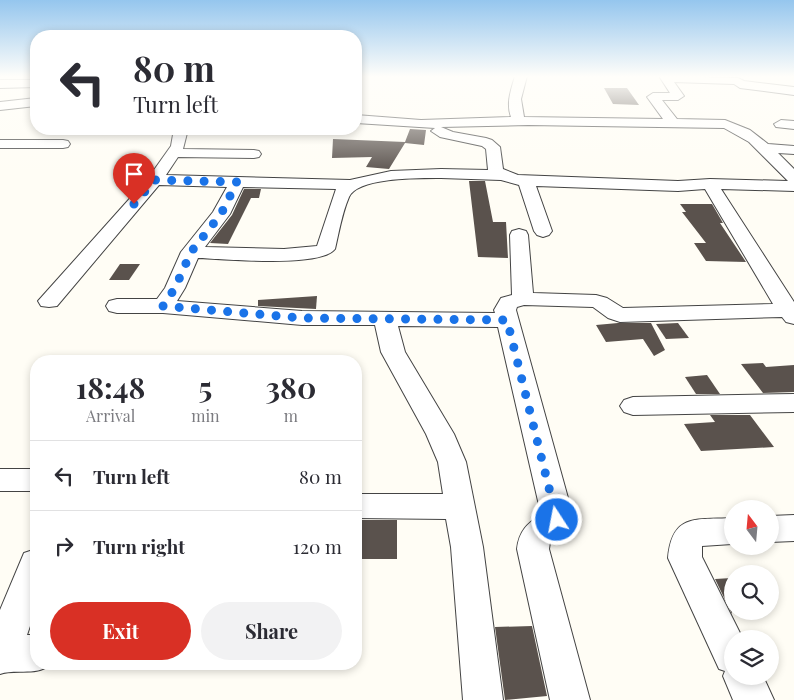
<!DOCTYPE html>
<html lang="en">
<head>
<meta charset="utf-8">
<style>
	:root { --surface:#fff; --page:#f2f2f3; --text:#2b2b33; --muted:#7c7c81; --line:#e1e1e2; --accent:#d93025 }
	body { margin:0; font-family:"Playfair Display",serif; background:var(--page); color:var(--text); height:100vh; display:flex; flex-direction:column; font-size:19px; white-space:nowrap }
	* { box-sizing:border-box; margin:0 }
	p { font-size:16px; color:var(--muted) }
	.icon { flex:none; width:28px; height:28px; fill:none; stroke:currentColor; stroke-width:2; stroke-linecap:round; stroke-linejoin:round }
	.map { position:relative; flex:1; overflow:hidden }
	.drawer { position:absolute; left:30px; top:355px; width:332px; height:315px; display:flex; flex-direction:column; background:var(--surface); border-radius:20px; box-shadow:0 2px 8px #0003 }
	.drawer>* { flex:none }
	.hud { position:absolute; left:30px; top:30px; width:332px; height:105px; border-radius:20px; box-shadow:0 2px 8px #0003; background:#fff; color:var(--text); overflow:hidden }
	.needle { width:32px; rotate:344deg }
	.controls { position:absolute; left:724px; top:500px; display:grid; gap:10px }
	.controls a { display:grid; place-items:center; width:55px; height:55px; border-radius:50%; background:var(--surface); box-shadow:0 2px 8px #0003; font-size:25px }
	.pin { position:absolute; display:grid; place-items:center; width:42px; height:42px; color:#fff; margin:-51px -21px; border-radius:50% 50% 50% 0; rotate:-45deg; box-shadow:0 0 5px #0007 }
	.pin .icon { rotate:45deg }
	.me { position:absolute; width:55px; margin:-28px; rotate:349deg; stroke-linejoin:round; filter:drop-shadow(0 0 4px #0008) }
	.turn { display:flex; align-items:center; gap:18px; height:105px; padding:0 20px; font-size:22px }
	.turn .icon { width:65px; height:65px; stroke-width:2.5 }
	.turn b { display:block; font-size:35px; line-height:42px }
	.eta { display:flex; justify-content:space-evenly; align-items:center; height:85px; text-align:center }
	.eta b { font-size:30px; font-weight:700; line-height:35px }
	.action { display:flex; gap:10px; margin-top:auto; padding:10px 20px }
	.action a { flex:1; height:58px; border-radius:30px; background:var(--accent); color:#fff; font-size:20px; font-weight:700; line-height:58px; text-align:center }
	.action a+a { background:var(--page); color:var(--text) }
	ul { padding:0; list-style:none }
	li { display:flex; align-items:center; gap:15px; height:70px; padding:0 20px; border-top:1px solid var(--line) }
	li div { flex:1 }
	li b { display:block; font-size:19px }
	li em { font-style:normal }
	.map>svg:first-child { display:block }
</style>
</head>
<body>
<div class="map">
<svg width="794" height="700" viewBox="0 0 794 700">
	<rect width="100%" height="100%" fill="#fffdf5"/>
	<!-- building -->
	<g fill="#5a524d">
		<path d="M 604,88 L 627,88 L 639,105 L 613,104 Z"/>
		<path d="M 410,129 L 426,130 L 424,145 L 405,143 L 389,169 L 366,167 L 372,157 L 332,158 L 333,139 L 405,142 Z"/>
		<path d="M 469,181 L 485,181 L 493,222 L 506,222 L 508,258 L 478,257 Z"/>
		<path d="M 244,189 L 261,189 L 259,198 L 251,198 L 228,244 L 210,243 L 232,215 Z"/>
		<path d="M 680,204 L 712,204 L 723,223 L 720,223 L 746,262 L 706,261 L 694,243 L 706,243 L 682,212 L 686,212 Z"/>
		<path d="M 120,264 L 140,264 L 129,280 L 109,280 Z"/>
		<path d="M 317,296 L 316,309 L 258,306 L 258,300 Z"/>
		<path d="M 618,323 L 651,323 L 665,350 L 654,356 L 643,339 L 606,342 L 596,325 Z"/>
		<path d="M 678,323 L 689,338 L 666,339 L 656,324 Z"/>
		<path d="M 763,363 L 766,367 L 794,365 L 794,392 L 763,393 L 741,364 Z"/>
		<path d="M 707,375 L 720,394 L 696,394 L 685,377 Z"/>
		<path d="M 710,415 L 750,415 L 774,447 L 701,451 L 684,424 L 715,422 Z"/>
		<path d="M 358,520 L 397,520 L 397,559 L 356,559 Z"/>
		<path d="M 732,578 L 732,614 L 715,579 Z"/>
		<path d="M 532,626 L 547,696 L 505,700 L 495,627 Z"/>
	</g>
	<g fill="none" stroke-linecap="round" stroke-linejoin="round">
		<defs>
			<g id="minor">
				<path d="M 515,76 L 527,76 L 521,99 L 524,117 L 663,119 L 647,97 L 653,93 L 670,93 L 659,76 L 738,78 L 744,81 L 794,87 L 794,95 L 740,88 L 734,84 L 674,82 L 684,96 L 678,100 L 662,100 L 677,119 L 725,120 L 750,130 L 768,144 L 794,146 L 794,154 L 778,153 L 794,169 L 794,191 L 721,189 L 794,302 L 794,324 L 786,322 L 782,317 L 620,322 L 608,318 L 593,307 L 524,305 L 517,307 L 516,310 L 573,516 L 566,530 L 550,542 L 549,549 L 590,700 L 550,700 L 517,549 C 519,531 527,524 541,514 L 498,327 L 398,326 L 405,352 L 454,434 L 466,462 L 483,547 L 503,700 L 463,700 L 451,547 L 446,519 L 356,518 L 356,494 L 443,494 L 438,462 L 426,434 L 381,352 L 375,325 L 302,325 L 163,313 L 117,313 L 109,311 L 106,306 L 109,301 L 117,299 L 157,299 L 165,288 L 181,252 L 213,212 L 227,187 L 159,185 L 57,306 L 49,307 L 41,306 L 38,301 L 149,177 L 171,146 L 174,129 L 188,129 L 183,149 L 254,150 L 259,151 L 261,154 L 259,157 L 254,158 L 178,157 L 166,175 L 350,180 L 391,171 L 441,169 L 488,170 L 486,149 L 482,146 L 440,137 L 431,131 L 435,128 L 356,123 L 356,115 L 421,120 L 511,117 C 506,103 511,90 515,76 ZM 528,125 L 724,128 L 749,142 L 788,181 L 710,179 L 678,181 L 518,175 L 503,169 L 500,147 L 492,140 L 486,138 L 453,132 L 441,127 ZM 441,178 L 501,180 L 519,185 L 534,231 L 537,235 L 543,237 L 549,235 L 552,231 L 536,186 L 678,191 L 705,189 L 773,304 L 623,308 L 607,298 L 596,295 L 533,293 L 528,235 L 526,231 L 519,229 L 512,231 L 510,235 L 512,295 L 501,298 L 494,310 L 495,313 L 302,311 L 177,301 L 185,288 L 198,258 C 223,259 321,268 335,249 C 339,232 342,213 349,197 C 358,177 421,178 441,178 ZM 243,187 L 336,189 L 317,246 L 284,249 L 205,247 L 230,214 Z"/>
				<path d="M 0,80 L 36,80 L 36,87 L 0,88 Z"/>
				<path d="M 36,98 L 36,106 L 0,110 L 0,102 Z"/>
				<path d="M 781,120 L 794,121 L 794,129 L 776,127 L 774,124 Z"/>
				<path d="M 0,140 L 63,140 L 68,141 L 70,144 L 68,147 L 63,148 L 0,148 Z"/>
				<path d="M 794,394 L 794,412 L 633,415 L 624,412 L 620,406 L 624,400 L 633,397 Z"/>
				<rect x="0" y="469" width="36" height="22"/>
				<path d="M 794,515 L 794,541 L 770,542 L 770,516 Z"/>
				<path d="M 732,518 L 732,544 L 702,546 L 702,557 L 743,639 L 732,639 L 732,676 L 763,676 L 774,700 L 733,700 L 723,676 L 725,671 L 719,669 L 668,558 C 672,513 696,520 732,518 Z"/>
				<path d="M 36,549 L 36,608 L 27,635 L 36,635 L 36,664 L 50,664 C 38,677 15,668 0,674 L 0,610 L 24,553 Z"/>
			</g>
		</defs>
		<!-- minor casing -->
		<use href="#minor" stroke="#444" stroke-width="2"/>
		<!-- minor -->
		<use href="#minor" fill="#fff" fill-rule="evenodd"/>
	</g>
	<!-- sky -->
	<linearGradient id="sky" x2="0" y2="1"><stop stop-color="#95c6ee"/><stop offset="0.44" stop-color="#fffefa"/><stop offset="1" stop-color="#fffefa" stop-opacity="0"/></linearGradient>
	<rect width="794" height="174" fill="url(#sky)"/>
	<g fill="none" stroke-linecap="round" stroke-linejoin="round">
		<!-- route -->
		<path stroke="#1a73e8" stroke-width="9" stroke-dasharray="0 16.2" d="M 134,204 L 155,180 L 237,182 L 221,214 L 191,252 L 175,288 L 163,306 L 302,318 L 507,320 L 557,520"/>
	</g>
</svg>
<div class="controls">
<a><svg class="needle" viewBox="-14 -14 28 28"><path d="M0-13l5 13h-10z" fill="#e53935"/><path d="M0 13l5-13h-10z" fill="#7c7c81"/></svg></a>
<a><svg class="icon" aria-label="search" viewBox="0 0 24 24"><circle cx="10" cy="10" r="6"/><path d="M15 15l6 6"/></svg></a>
<a><svg class="icon" aria-label="layers" viewBox="0 0 24 24"><path d="M12 4l9 5-9 5-9-5zM3 14l9 5 9-5"/></svg></a>
</div>
<div class="pin" style="left:134px;top:204px;background:#d93025"><svg class="icon" aria-label="arrive" viewBox="0 0 24 24"><path d="M6 21V4h12l-3 4 3 4H6"/></svg></div>
<svg class="me" style="left:557px;top:520px" viewBox="-20 -20 40 40"><circle r="17" fill="#1a73e8" stroke="#fff" stroke-width="3"/><path d="M0-11L8 9 0 5-8 9z" fill="#fff"/></svg>
<div class="hud">
<div class="turn"><svg class="icon" aria-label="left" viewBox="0 0 24 24"><path d="M17 20v-9H6M10 6l-5 5 5 5"/></svg><div><b>80 m</b>Turn left</div></div>
</div>
<section class="drawer">
<div class="eta">
<div><b>18:48</b><p>Arrival</p></div>
<div><b>5</b><p>min</p></div>
<div><b>380</b><p>m</p></div>
</div>
<ul>
<li><svg class="icon" aria-label="left" viewBox="0 0 24 24"><path d="M17 20v-9H6M10 6l-5 5 5 5"/></svg><div><b>Turn left</b></div><em>80 m</em></li>
<li><svg class="icon" aria-label="right" viewBox="0 0 24 24"><path d="M7 20v-9h11M14 6l5 5-5 5"/></svg><div><b>Turn right</b></div><em>120 m</em></li>
</ul>
<div class="action"><a>Exit</a><a>Share</a></div>
</section>
</div>
</body>
</html>
